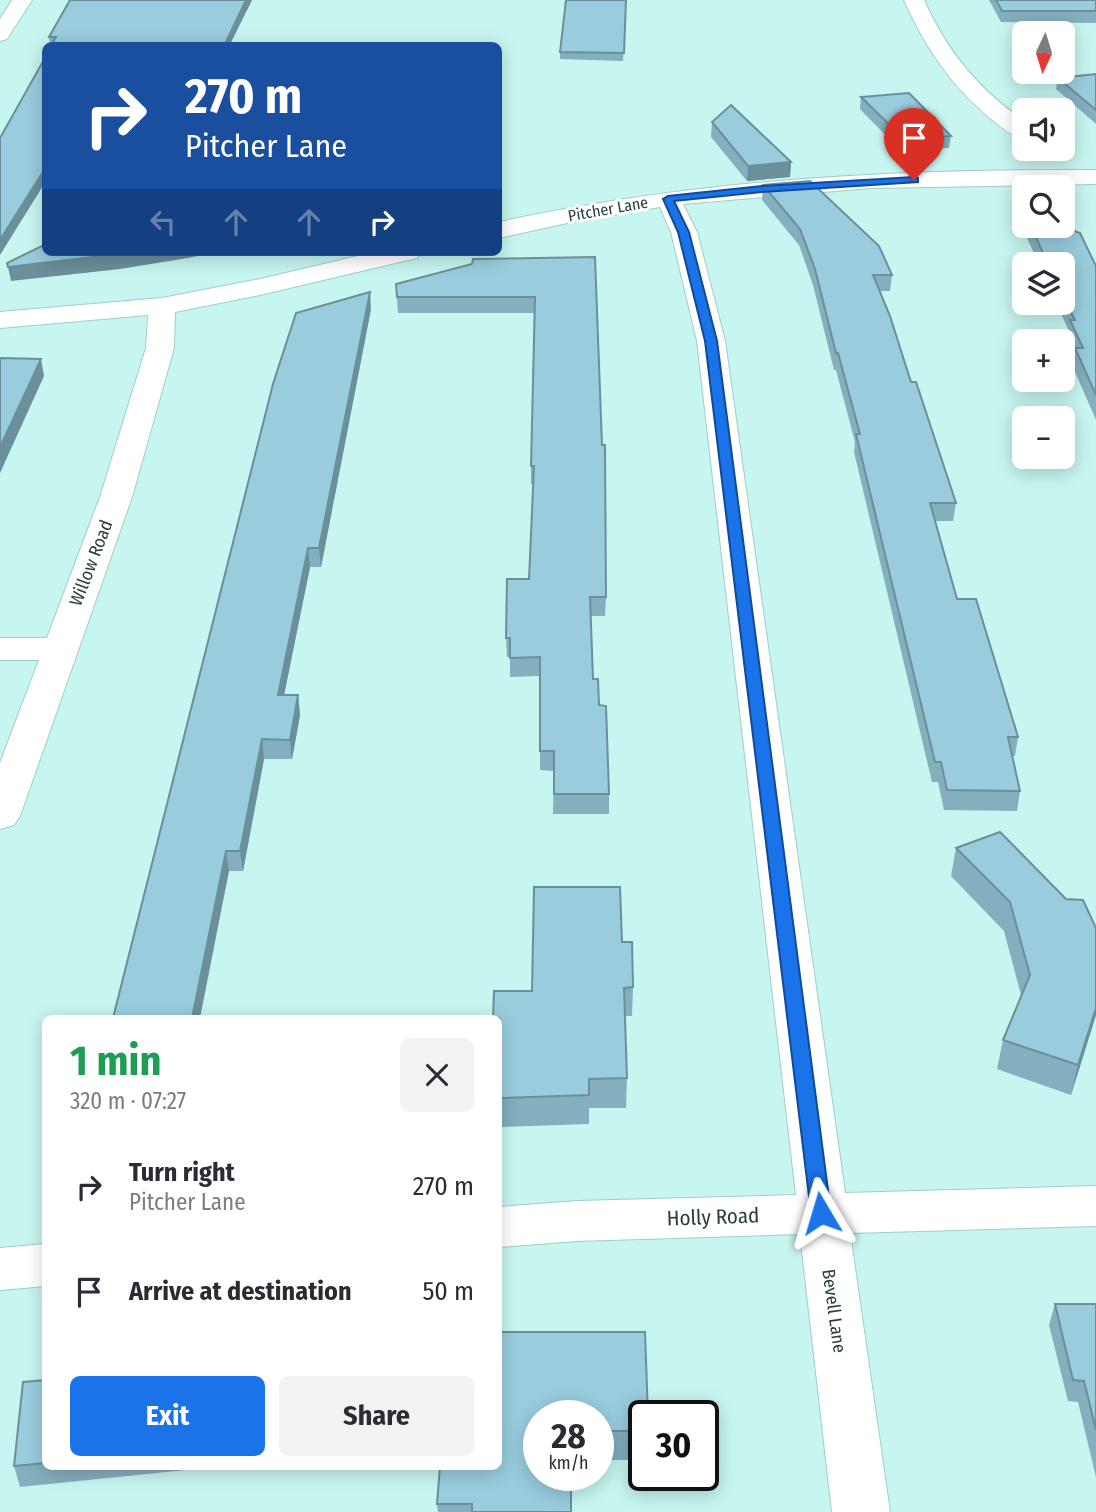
<!DOCTYPE html>
<html lang="en">
<head>
<meta charset="utf-8">
<style>
	:root { --surface:#fff; --page:#f2f2f3; --text:#2b2b33; --muted:#7c7c81; --accent:#1a73e8 }
	body { margin:0; font-family:"Fira Sans Condensed",sans-serif; background:var(--page); color:var(--text); height:100vh; display:flex; flex-direction:column; font-size:26px; white-space:nowrap }
	* { box-sizing:border-box; margin:0 }
	p { font-size:23px; color:var(--muted) }
	.icon { flex:none; width:38px; height:38px; fill:none; stroke:currentColor; stroke-width:2; stroke-linecap:round; stroke-linejoin:round }
	.map { position:relative; flex:1; overflow:hidden }
	.details { position:absolute; left:42px; top:1015px; width:460px; height:455px; display:flex; flex-direction:column; background:var(--surface); border-radius:10px; box-shadow:0 4px 18px #0003 }
	.details>* { flex:none }
	.guide { position:absolute; left:42px; top:42px; width:460px; height:214px; border-radius:10px; box-shadow:0 4px 18px #0003; background:#1a4fa0; color:#fff; overflow:hidden }
	.needle { width:46px; rotate:184deg }
	.tools { position:absolute; left:1012px; top:21px; display:grid; gap:14px }
	.tools a { display:grid; place-items:center; width:63px; height:63px; border-radius:10px; background:var(--surface); box-shadow:0 4px 18px #0003; font-size:35px }
	.speed { position:absolute; left:523px; top:1400px; display:flex; gap:14px; font-size:35px; font-weight:700; text-align:center }
	.speed>* { display:grid; place-content:center; width:91px; height:91px; border-radius:50%; background:var(--surface); box-shadow:0 4px 18px #0003; line-height:1 }
	.speed small { font-size:18px; font-weight:400 }
	.speed .limit { border:4px solid #111; border-radius:10px; background:#fff; color:#111 }
	.pin { position:absolute; display:grid; place-items:center; width:60px; height:60px; color:#fff; margin:-72px -30px; border-radius:50% 50% 50% 0; rotate:-45deg; box-shadow:0 0 7px #0007 }
	.pin .icon { rotate:45deg }
	.me { position:absolute; width:77px; margin:-38px; rotate:353deg; stroke-linejoin:round; filter:drop-shadow(0 0 5px #0008) }
	.turn { display:flex; align-items:center; gap:24px; height:147px; padding:0 28px; font-size:32px }
	.turn .icon { width:91px; height:91px; stroke-width:2.5 }
	.turn b { display:block; font-size:49px; line-height:60px }
	.lanes { display:flex; align-items:center; height:66px; padding:0 28px; background:#0003; justify-content:center; gap:35px; direction:ltr }
	.lanes .off { opacity:.35 }
	.round { display:grid; place-items:center; flex:none; width:74px; height:74px; border-radius:10px; background:var(--page) }
	.headline { display:flex; align-items:center; justify-content:space-between; height:119px; padding:0 28px }
	h1 { font-size:42px; font-weight:700; line-height:52px; color:#1e9e55 }
	.primary-button { display:flex; gap:14px; margin-top:auto; padding:14px 28px }
	.primary-button a { flex:1; height:80px; border-radius:10px; background:var(--accent); color:#fff; font-size:28px; font-weight:700; line-height:80px; text-align:center }
	.primary-button a+a { background:var(--page); color:var(--text) }
	ul { padding:0; list-style:none }
	li { display:flex; align-items:center; gap:21px; height:105px; padding:0 28px }
	li div { flex:1 }
	li b { display:block; font-size:26px }
	li em { font-style:normal }
	.map>svg:first-child { display:block }
</style>
</head>
<body>
<div class="map">
<svg width="1096" height="1512" viewBox="0 0 1096 1512">
	<rect width="100%" height="100%" fill="#c7f5ef"/>
	<g fill="none" stroke-linecap="round" stroke-linejoin="round">
		<defs>
			<g id="minor">
				<path d="M 12,0 L 32,0 L 7,39 L 0,41 L 0,19 Z"/>
				<path d="M 904,0 L 924,0 C 947,51 978,89 1024,121 L 1024,139 C 1011,136 1001,127 991,119 C 951,86 925,47 904,0 Z"/>
				<path d="M 1096,170 L 1096,184 L 871,188 L 683,204 L 697,232 L 725,341 L 845,1193 L 1096,1186 L 1096,1226 L 850,1233 L 890,1512 L 832,1512 L 800,1234 L 577,1241 L 499,1247 L 499,1207 L 577,1201 L 796,1195 L 697,341 L 671,232 L 660,207 L 572,222 L 499,238 L 499,222 C 698,179 893,169 1096,170 Z"/>
				<path d="M 375,252 L 421,252 L 417,258 L 408,260 L 260,295 L 175,312 L 174,348 L 132,497 L 20,816 L 14,825 L 0,829 L 0,763 L 39,660 L 0,660 L 0,638 L 47,638 L 100,497 L 146,348 L 148,315 L 0,328 L 0,312 L 162,298 L 260,279 Z"/>
				<path d="M 46,1244 L 46,1286 L 0,1290 L 0,1248 Z"/>
			</g>
		</defs>
		<!-- minor casing -->
		<use href="#minor" stroke="#a0cec7" stroke-width="2"/>
		<!-- minor -->
		<use href="#minor" fill="#fff" fill-rule="evenodd"/>
	</g>
	<!-- wall -->
	<g fill="#84afbe">
		<path d="M 252,0 L 229,46 L 50,46 L 49,37 Z"/>
		<path d="M 626,0 L 623,61 L 560,59 L 560,52 Z"/>
		<path d="M 989,0 L 1096,0 L 1096,23 L 1001,22 Z"/>
		<path d="M 1096,74 L 1096,124 L 1056,89 L 1058,78 Z"/>
		<path d="M 861,97 L 951,136 L 949,148 L 902,152 L 860,109 Z"/>
		<path d="M 712,122 L 791,162 L 790,177 L 747,181 L 711,137 Z"/>
		<path d="M 763,185 L 892,275 L 890,291 L 880,291 L 911,382 L 956,503 L 953,521 L 935,521 L 957,599 L 1018,737 L 1015,756 L 1012,756 L 1020,791 L 1017,811 L 944,810 L 938,782 L 932,782 L 854,452 L 855,442 L 836,370 L 834,370 L 813,285 L 799,245 L 762,200 Z"/>
		<path d="M 1024,214 L 1024,226 L 1061,226 L 1096,266 L 1096,420 L 1072,365 L 1074,353 L 1067,337 L 1068,329 L 1056,303 L 1062,303 L 1062,264 L 1039,264 L 1022,227 Z"/>
		<path d="M 595,257 L 606,597 L 605,616 L 591,616 L 593,679 L 599,705 L 609,794 L 609,814 L 553,814 L 554,771 L 540,770 L 540,676 L 510,677 L 510,657 L 507,657 L 506,638 L 529,579 L 534,484 L 531,484 L 531,466 L 534,313 L 398,313 L 396,284 Z"/>
		<path d="M 371,309 L 321,567 L 310,567 L 284,695 L 298,695 L 300,715 L 292,759 L 264,759 L 243,871 L 229,871 L 113,1018 Z"/>
		<path d="M 956,848 L 1096,928 L 1096,1015 L 1071,1095 L 997,1069 L 1003,1040 L 1021,995 L 1004,931 L 951,876 Z"/>
		<path d="M 622,942 L 633,987 L 632,1016 L 625,1016 L 627,1078 L 626,1108 L 589,1108 L 589,1124 L 499,1127 L 499,1018 L 532,991 Z"/>
		<path d="M 1055,1304 L 1096,1304 L 1096,1477 L 1078,1402 L 1068,1401 L 1049,1325 Z"/>
		<path d="M 499,1332 L 644,1416 L 644,1460 L 598,1460 L 598,1416 L 539,1416 L 571,1512 L 438,1512 L 437,1504 Z"/>
		<path d="M 46,1380 L 46,1466 L 206,1466 L 206,1468 L 20,1487 L 14,1466 Z"/>
	</g>
	<!-- shaded-wall -->
	<g fill="#6b8f9b">
		<path d="M 246,0 L 252,0 L 229,46 L 224,46 Z"/>
		<path d="M 791,162 L 790,177 L 747,181 L 748,166 Z"/>
		<path d="M 46,167 L 46,181 L 0,255 L 0,240 Z"/>
		<path d="M 135,252 L 216,252 L 188,258 L 120,269 L 11,281 L 8,267 Z"/>
		<path d="M 370,292 L 371,309 L 321,567 L 319,548 Z"/>
		<path d="M 41,359 L 44,376 L 0,473 L 0,447 Z"/>
		<path d="M 308,548 L 310,567 L 280,715 L 278,695 Z"/>
		<path d="M 298,695 L 300,715 L 292,759 L 290,740 Z"/>
		<path d="M 262,739 L 264,759 L 243,871 L 240,851 Z"/>
		<path d="M 226,851 L 229,871 L 200,1018 L 192,1018 Z"/>
		<path d="M 1096,1008 L 1096,1015 L 1071,1095 L 1078,1065 Z"/>
	</g>
	<!-- building -->
	<g fill="#9cd" stroke="#6b8f9b" stroke-width="2">
		<path d="M 70,0 L 246,0 L 224,46 L 51,46 L 56,37 L 49,37 Z"/>
		<path d="M 566,0 L 626,0 L 624,53 L 560,52 Z"/>
		<path d="M 996,0 L 1096,0 L 1096,11 L 1002,11 Z"/>
		<path d="M 46,56 L 46,167 L 0,240 L 0,138 Z"/>
		<path d="M 1096,74 L 1096,110 L 1058,78 Z"/>
		<path d="M 909,93 L 951,136 L 904,139 L 861,97 Z"/>
		<path d="M 731,105 L 791,162 L 748,166 L 712,122 Z"/>
		<path d="M 810,181 L 879,246 L 892,275 L 873,275 L 890,316 L 911,382 L 916,382 L 956,503 L 930,503 L 957,599 L 976,599 L 1018,737 L 1008,737 L 1020,791 L 947,790 L 941,762 L 935,762 L 856,434 L 860,434 L 838,353 L 836,353 L 815,269 L 800,229 L 763,185 Z"/>
		<path d="M 1031,226 L 1061,226 L 1080,233 L 1096,266 L 1096,395 L 1075,348 L 1083,348 L 1070,320 L 1075,320 L 1062,294 L 1062,264 L 1048,264 Z"/>
		<path d="M 46,244 L 46,252 L 135,252 L 8,267 L 7,263 Z"/>
		<path d="M 595,257 L 602,445 L 605,445 L 606,597 L 590,597 L 593,679 L 598,679 L 599,705 L 606,706 L 609,794 L 554,794 L 554,751 L 540,751 L 540,657 L 510,658 L 510,638 L 506,638 L 507,579 L 529,579 L 534,466 L 531,466 L 535,297 L 397,297 L 396,284 L 472,264 L 473,259 Z"/>
		<path d="M 370,292 L 319,548 L 308,548 L 278,695 L 298,695 L 290,740 L 262,739 L 240,851 L 226,851 L 192,1018 L 113,1018 L 273,384 L 296,313 Z"/>
		<path d="M 0,358 L 41,359 L 0,447 Z"/>
		<path d="M 1000,832 L 1066,899 L 1083,900 L 1096,928 L 1096,1008 L 1078,1065 L 1003,1040 L 1030,975 L 1010,902 L 956,848 Z"/>
		<path d="M 534,887 L 620,887 L 622,942 L 632,942 L 633,987 L 624,988 L 627,1078 L 589,1079 L 589,1095 L 499,1098 L 499,1018 L 493,1018 L 494,991 L 532,991 Z"/>
		<path d="M 1055,1304 L 1096,1304 L 1096,1430 L 1084,1381 L 1073,1380 Z"/>
		<path d="M 499,1332 L 645,1332 L 648,1416 L 644,1416 L 644,1431 L 598,1431 L 598,1416 L 539,1416 L 539,1475 L 571,1475 L 571,1512 L 472,1512 L 472,1504 L 437,1504 L 440,1466 L 499,1466 Z"/>
		<path d="M 46,1380 L 46,1463 L 14,1466 L 23,1382 Z"/>
	</g>
	<!-- route -->
	<path fill="#1a73e8" stroke="#114b97" stroke-width="2" d="M 914,177 L 918,178 L 918,182 L 762,192 L 674,201 L 689,232 L 717,341 L 831,1213 L 828,1219 L 821,1221 L 814,1219 L 811,1213 L 705,341 L 678,232 L 663,199 L 668,196 L 762,186 Z"/>
	<g text-anchor="middle" dominant-baseline="central" stroke-width="6" stroke-linejoin="round" paint-order="stroke">
		<!-- far-street labels -->
		<g font-size="16" fill="#2a3d3a" stroke="#fff">
			<text transform="translate(608 209) rotate(-10)">Pitcher Lane</text>
		</g>
		<!-- street labels -->
		<g font-size="18" fill="#2a3d3a" stroke="#fff">
			<text transform="translate(91 563) rotate(-69)">Willow Road</text>
			<text transform="translate(834 1311) rotate(82)">Bevell Lane</text>
		</g>
		<!-- near-street labels -->
		<g font-size="21" fill="#2a3d3a" stroke="#fff">
			<text transform="translate(713 1217) rotate(-2)">Holly Road</text>
		</g>
	</g>
</svg>
<div class="tools">
<a><svg class="needle" viewBox="-14 -14 28 28"><path d="M0-13l5 13h-10z" fill="#e53935"/><path d="M0 13l5-13h-10z" fill="#7c7c81"/></svg></a>
<a><svg class="icon" aria-label="sound" viewBox="0 0 24 24"><path d="M4 9h4l5-4v14l-5-4H4zM17 9q2 3 0 6"/></svg></a>
<a><svg class="icon" aria-label="search" viewBox="0 0 24 24"><circle cx="10" cy="10" r="6"/><path d="M15 15l6 6"/></svg></a>
<a><svg class="icon" aria-label="layers" viewBox="0 0 24 24"><path d="M12 4l9 5-9 5-9-5zM3 14l9 5 9-5"/></svg></a>
<a>+</a>
<a>−</a>
</div>
<div class="speed"><div>28<small>km/h</small></div><div class="limit">30</div></div>
<div class="pin" style="left:914px;top:180px;background:#d93025"><svg class="icon" aria-label="arrive" viewBox="0 0 24 24"><path d="M6 21V4h12l-3 4 3 4H6"/></svg></div>
<svg class="me" style="left:821px;top:1213px" viewBox="-20 -20 40 40"><path d="M0-17L14 15 0 8-14 15z" fill="#1a73e8" stroke="#fff" stroke-width="4"/></svg>
<div class="guide">
<div class="turn"><svg class="icon" aria-label="right" viewBox="0 0 24 24"><path d="M7 20v-9h11M14 6l5 5-5 5"/></svg><div><b>270 m</b>Pitcher Lane</div></div>
<div class="lanes"><svg class="icon off" aria-label="left" viewBox="0 0 24 24"><path d="M17 20v-9H6M10 6l-5 5 5 5"/></svg><svg class="icon off" aria-label="ahead" viewBox="0 0 24 24"><path d="M12 20V5M6 11l6-6 6 6"/></svg><svg class="icon off" aria-label="ahead" viewBox="0 0 24 24"><path d="M12 20V5M6 11l6-6 6 6"/></svg><svg class="icon" aria-label="right" viewBox="0 0 24 24"><path d="M7 20v-9h11M14 6l5 5-5 5"/></svg></div>
</div>
<section class="details">
<div class="headline"><div><h1>1 min</h1><p>320 m · 07:27</p></div><a class="round"><svg class="icon" aria-label="close" viewBox="0 0 24 24"><path d="M6 6l12 12M18 6L6 18"/></svg></a></div>
<ul>
<li><svg class="icon" aria-label="right" viewBox="0 0 24 24"><path d="M7 20v-9h11M14 6l5 5-5 5"/></svg><div><b>Turn right</b><p>Pitcher Lane</p></div><em>270 m</em></li>
<li><svg class="icon" aria-label="arrive" viewBox="0 0 24 24"><path d="M6 21V4h12l-3 4 3 4H6"/></svg><div><b>Arrive at destination</b></div><em>50 m</em></li>
</ul>
<div class="primary-button"><a>Exit</a><a>Share</a></div>
</section>
</div>
</body>
</html>
